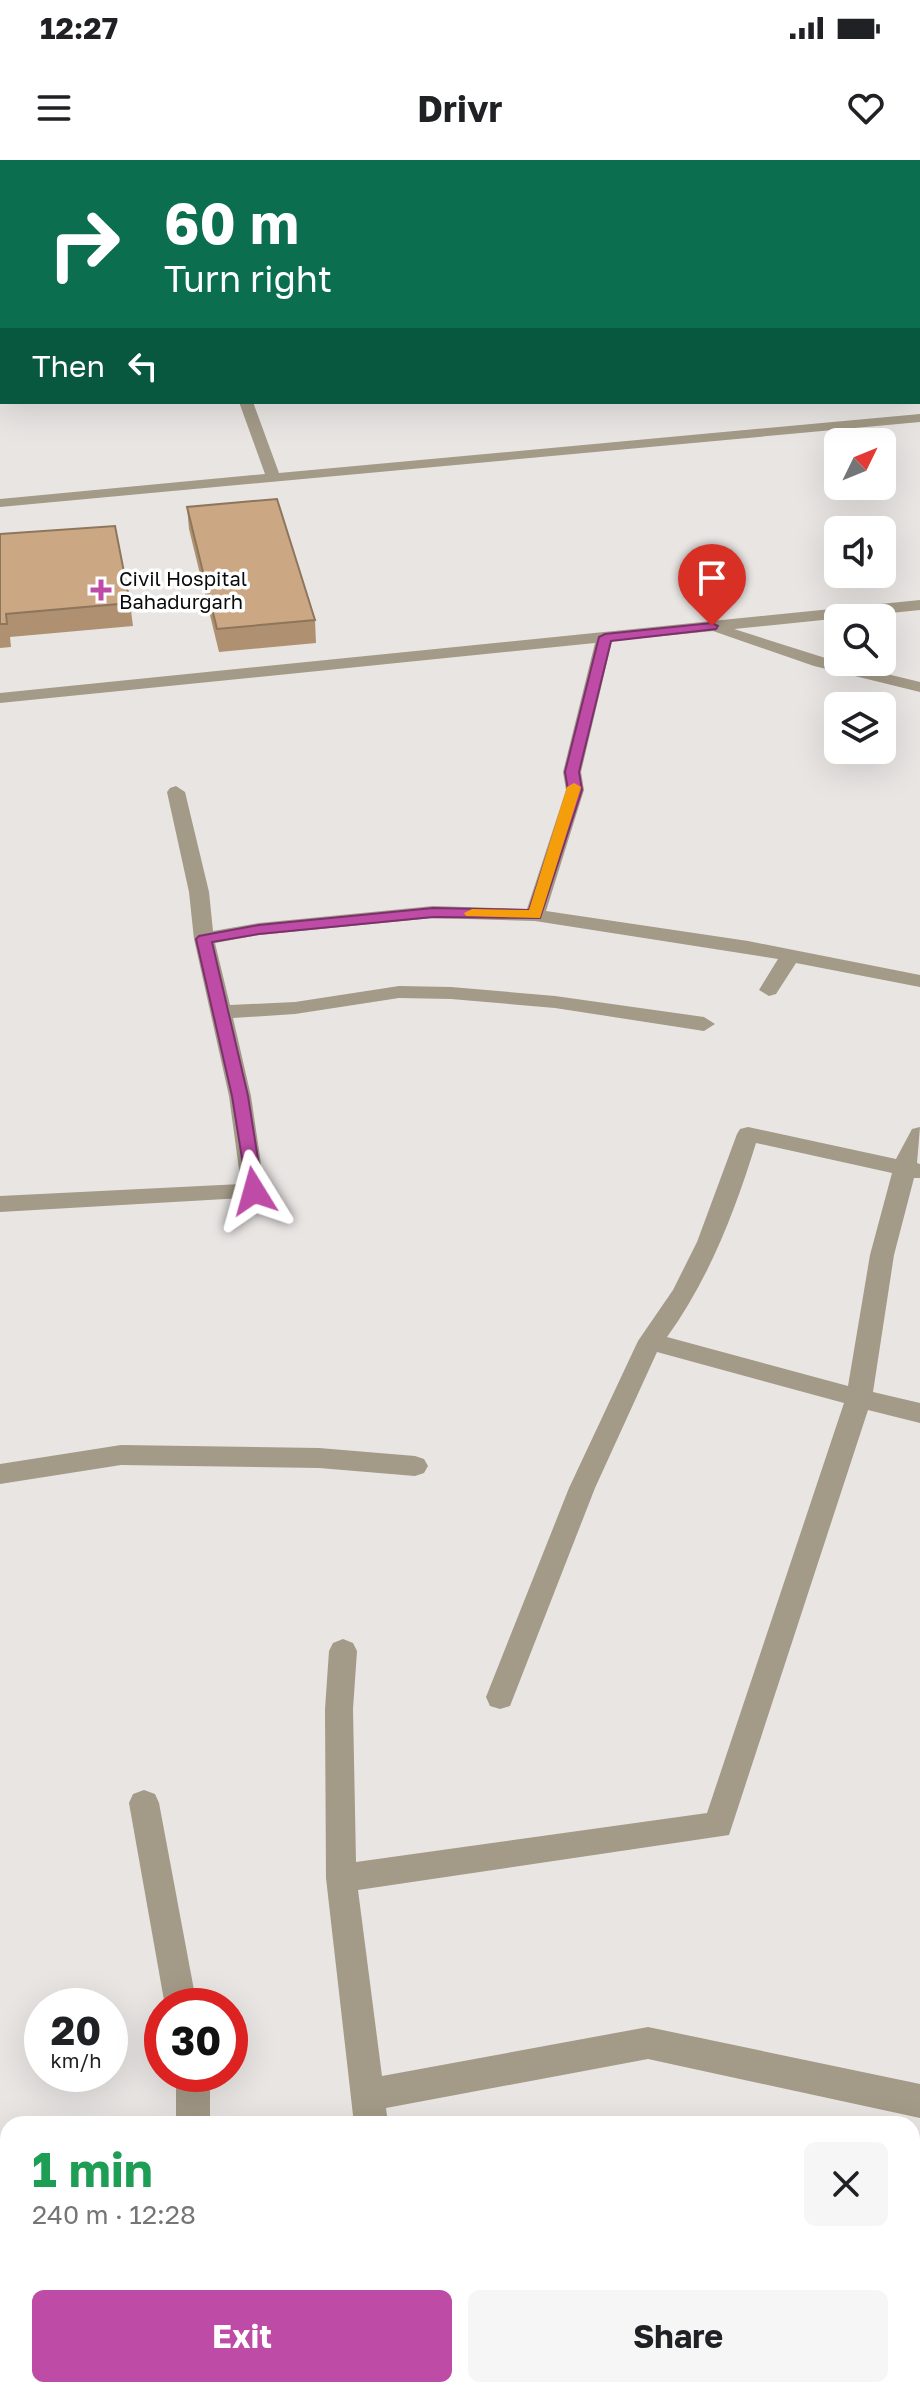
<!DOCTYPE html>
<html lang="en">
<head>
<meta charset="utf-8">
<style>
	:root { --surface:#fff; --page:#f6f6f6; --text:#202124; --muted:#757577; --accent:#be4ca6 }
	body { margin:0; font-family:"Golos Text",sans-serif; background:var(--page); color:var(--text); height:100vh; display:flex; flex-direction:column; font-size:30px; white-space:nowrap }
	* { box-sizing:border-box; margin:0 }
	p { font-size:26px; color:var(--muted) }
	.icon { flex:none; width:44px; height:44px; fill:none; stroke:currentColor; stroke-width:2; stroke-linecap:round; stroke-linejoin:round }
	.map { position:relative; flex:1; overflow:hidden }
	.drawer { position:absolute; left:0px; top:1956px; width:920px; height:282px; display:flex; flex-direction:column; background:var(--surface); border-radius:24px 24px 0 0; box-shadow:0 8px 32px #0002 }
	.drawer>* { flex:none }
	.banner { position:absolute; left:0px; top:0px; width:920px; height:244px; box-shadow:0 8px 32px #0002; background:#0b6e4f; color:#fff; overflow:hidden }
	.needle { width:52px; rotate:47deg }
	.tools { position:absolute; left:824px; top:268px; display:grid; gap:16px }
	.tools a { display:grid; place-items:center; width:72px; height:72px; border-radius:12px; background:var(--surface); box-shadow:0 8px 32px #0002; font-size:40px }
	.speed { position:absolute; left:24px; top:1828px; display:flex; gap:16px; font-size:40px; font-weight:700; text-align:center }
	.speed>* { display:grid; place-content:center; width:104px; height:104px; border-radius:50%; background:var(--surface); box-shadow:0 8px 32px #0002; line-height:1 }
	.speed small { font-size:20px; font-weight:400 }
	.speed .limit { border:12px solid #d22; background:#fff; color:#111 }
	.pin { position:absolute; display:grid; place-items:center; width:68px; height:68px; color:#fff; margin:-82px -34px; border-radius:50% 50% 50% 0; rotate:-45deg; box-shadow:0 0 8px #0007 }
	.pin .icon { rotate:45deg }
	.me { position:absolute; width:88px; margin:-44px; rotate:352deg; stroke-linejoin:round; filter:drop-shadow(0 0 6px #0008) }
	.turn { display:flex; align-items:center; gap:28px; height:168px; padding:0 32px; font-size:36px }
	.turn .icon { width:104px; height:104px; stroke-width:2.5 }
	.turn b { display:block; font-size:56px; line-height:68px }
	.then { display:flex; align-items:center; height:76px; padding:0 32px; background:#0003; gap:16px; font-size:30px }
	.round { display:grid; place-items:center; flex:none; width:84px; height:84px; border-radius:12px; background:var(--page) }
	.headline { display:flex; align-items:center; justify-content:space-between; height:136px; padding:0 32px }
	h1 { font-size:48px; font-weight:700; line-height:60px; color:#1e9e55 }
	.action { display:flex; gap:16px; margin-top:auto; padding:16px 32px }
	.action a { flex:1; height:92px; border-radius:12px; background:var(--accent); color:#fff; font-size:32px; font-weight:700; line-height:92px; text-align:center }
	.action a+a { background:var(--page); color:var(--text) }
	.status { display:flex; justify-content:space-between; align-items:center; height:56px; padding:0 40px; background:var(--surface); direction:ltr }
	.status svg { height:22px; fill:currentColor }
	header { display:flex; justify-content:space-between; align-items:center; height:104px; padding:0 32px; background:var(--surface); font-size:36px; font-weight:700 }
	.map>svg:first-child { display:block }
</style>
</head>
<body>
<div class="status"><b>12:27</b><svg viewBox="0 0 49 12"><path d="M0 12V9h3v3zM5 12V6h3v6zM10 12V3h3v9zM15 12V0h3v12zM26 1h20v11H26zM47 4h2v5h-2z"/></svg></div>
<header><svg class="icon" aria-label="menu" viewBox="0 0 24 24"><path d="M4 6h16M4 12h16M4 18h16"/></svg>Drivr<svg class="icon" aria-label="heart" viewBox="0 0 24 24"><path d="M12 20l-8-8c-3-5 5-10 8-4 3-6 11-1 8 4z"/></svg></header>
<div class="map">
<svg width="920" height="2237" viewBox="0 0 920 2237">
	<rect width="100%" height="100%" fill="#e8e5e3"/>
	<g fill="none" stroke-linecap="round" stroke-linejoin="round">
		<!-- street -->
		<g fill="#a39a87" fill-rule="evenodd">
			<rect x="17" y="0" width="12" height="2"/>
			<path d="M 707,0 L 746,0 L 705,2 Z"/>
			<path d="M 836,0 L 848,0 L 850,2 L 838,2 Z"/>
			<path d="M 918,68 L 920,69 L 920,78 L 918,77 Z"/>
			<rect x="0" y="149" width="2" height="8"/>
			<path d="M 239,242 L 253,242 L 279,313 L 920,254 L 920,262 L 0,347 L 0,339 L 265,314 Z"/>
			<path d="M 920,440 L 920,450 L 734,469 L 838,502 L 920,522 L 920,532 L 814,506 L 713,471 L 612,481 L 581,612 L 584,630 L 546,751 L 748,781 L 920,815 L 920,827 L 796,803 L 776,834 L 769,836 L 759,830 L 778,799 L 535,761 L 433,758 L 259,775 L 215,783 L 230,845 L 295,842 L 399,826 L 451,827 L 555,836 L 704,857 L 715,864 L 704,871 L 555,848 L 451,839 L 399,838 L 295,854 L 233,858 L 251,936 L 265,1031 L 262,1037 L 0,1052 L 0,1036 L 241,1024 L 229,936 L 194,779 L 189,732 L 167,632 L 170,628 L 176,626 L 185,632 L 209,732 L 213,771 L 259,763 L 433,746 L 527,749 L 566,630 L 563,612 L 595,483 L 0,543 L 0,533 Z"/>
			<path d="M 748,967 L 896,999 L 912,969 L 920,967 L 917,1003 L 920,1004 L 920,1018 L 914,1018 L 894,1095 L 873,1232 L 920,1243 L 920,1263 L 868,1250 L 729,1675 L 358,1730 L 382,1916 L 648,1867 L 920,1924 L 920,1958 L 648,1899 L 386,1948 L 388,1964 L 354,1964 L 326,1718 L 325,1549 L 329,1491 L 333,1483 L 343,1479 L 353,1483 L 357,1491 L 353,1549 L 356,1702 L 707,1653 L 844,1243 L 657,1192 L 595,1328 L 510,1546 L 500,1549 L 490,1546 L 486,1537 L 569,1328 L 638,1181 L 673,1130 L 697,1082 L 737,974 L 740,969 ZM 756,983 L 892,1013 L 870,1095 L 848,1226 L 667,1177 C 709,1119 735,1051 756,983 Z"/>
			<path d="M 121,1285 L 319,1288 L 415,1296 L 424,1299 L 428,1306 L 424,1313 L 415,1316 L 319,1308 L 121,1305 L 0,1324 L 0,1304 Z"/>
			<path d="M 144,1630 L 155,1634 L 159,1643 L 197,1846 L 165,1846 L 129,1643 L 133,1634 Z"/>
			<rect x="176" y="1914" width="34" height="50"/>
			<path d="M 912,2091 L 920,2093 L 920,2129 L 912,2127 Z"/>
			<path d="M 186,2230 L 222,2230 L 223,2237 L 187,2237 Z"/>
			<path d="M 386,2230 L 422,2230 L 423,2237 L 387,2237 Z"/>
		</g>
	</g>
	<!-- wall -->
	<g fill="#af9071">
		<path d="M 187,347 L 315,460 L 316,483 L 219,492 L 189,369 Z"/>
		<path d="M 0,374 L 130,443 L 133,466 L 10,477 L 11,487 L 0,488 Z"/>
	</g>
	<!-- building -->
	<g fill="#cba883" stroke="#8e765c" stroke-width="2">
		<path d="M 277,339 L 315,460 L 217,469 L 187,347 Z"/>
		<path d="M 115,366 L 130,443 L 6,454 L 7,464 L 0,464 L 0,374 Z"/>
	</g>
	<!-- route -->
	<path fill="#be4ca6" stroke="#7c316c" stroke-width="2" d="M 712,463 L 718,466 L 716,469 L 611,481 L 579,612 L 582,630 L 540,758 L 433,757 L 259,774 L 212,782 L 248,936 L 263,1031 L 254,1037 L 248,1036 L 232,936 L 196,779 L 199,776 L 259,765 L 433,748 L 529,750 L 568,630 L 565,612 L 599,477 L 605,474 Z"/>
	<!-- slow -->
	<path fill="#f59e0b" d="M 574,623 L 581,627 L 540,758 L 466,756 L 464,753 L 472,749 L 529,750 L 567,627 Z"/>
	<!-- markers -->
	<path fill="#be4ca6" stroke="#fff" stroke-width="3" d="M97 418h8v8h8v8h-8v8h-8v-8h-8v-8h8z"/>
	<g text-anchor="middle" dominant-baseline="central" stroke-width="7" stroke-linejoin="round" paint-order="stroke">
		<!-- far-poi labels -->
		<g font-size="20" fill="#0c0b0b" stroke="#fff" text-anchor="start">
			<text x="119" y="418">Civil Hospital<tspan x="119" dy="23">Bahadurgarh</tspan></text>
		</g>
	</g>
</svg>
<div class="tools">
<a><svg class="needle" viewBox="-14 -14 28 28"><path d="M0-13l5 13h-10z" fill="#e53935"/><path d="M0 13l5-13h-10z" fill="#757577"/></svg></a>
<a><svg class="icon" aria-label="sound" viewBox="0 0 24 24"><path d="M4 9h4l5-4v14l-5-4H4zM17 9q2 3 0 6"/></svg></a>
<a><svg class="icon" aria-label="search" viewBox="0 0 24 24"><circle cx="10" cy="10" r="6"/><path d="M15 15l6 6"/></svg></a>
<a><svg class="icon" aria-label="layers" viewBox="0 0 24 24"><path d="M12 4l9 5-9 5-9-5zM3 14l9 5 9-5"/></svg></a>
</div>
<div class="speed"><div>20<small>km/h</small></div><div class="limit">30</div></div>
<div class="pin" style="left:712px;top:466px;background:#d93025"><svg class="icon" aria-label="arrive" viewBox="0 0 24 24"><path d="M6 21V4h12l-3 4 3 4H6"/></svg></div>
<svg class="me" style="left:254px;top:1031px" viewBox="-20 -20 40 40"><path d="M0-17L14 15 0 8-14 15z" fill="#be4ca6" stroke="#fff" stroke-width="4"/></svg>
<div class="banner">
<div class="turn"><svg class="icon" aria-label="right" viewBox="0 0 24 24"><path d="M7 20v-9h11M14 6l5 5-5 5"/></svg><div><b>60 m</b>Turn right</div></div>
<div class="then">Then<svg class="icon" aria-label="left" viewBox="0 0 24 24"><path d="M17 20v-9H6M10 6l-5 5 5 5"/></svg></div>
</div>
<section class="drawer">
<div class="headline"><div><h1>1 min</h1><p>240 m · 12:28</p></div><a class="round"><svg class="icon" aria-label="close" viewBox="0 0 24 24"><path d="M6 6l12 12M18 6L6 18"/></svg></a></div>
<div class="action"><a>Exit</a><a>Share</a></div>
</section>
</div>
</body>
</html>
